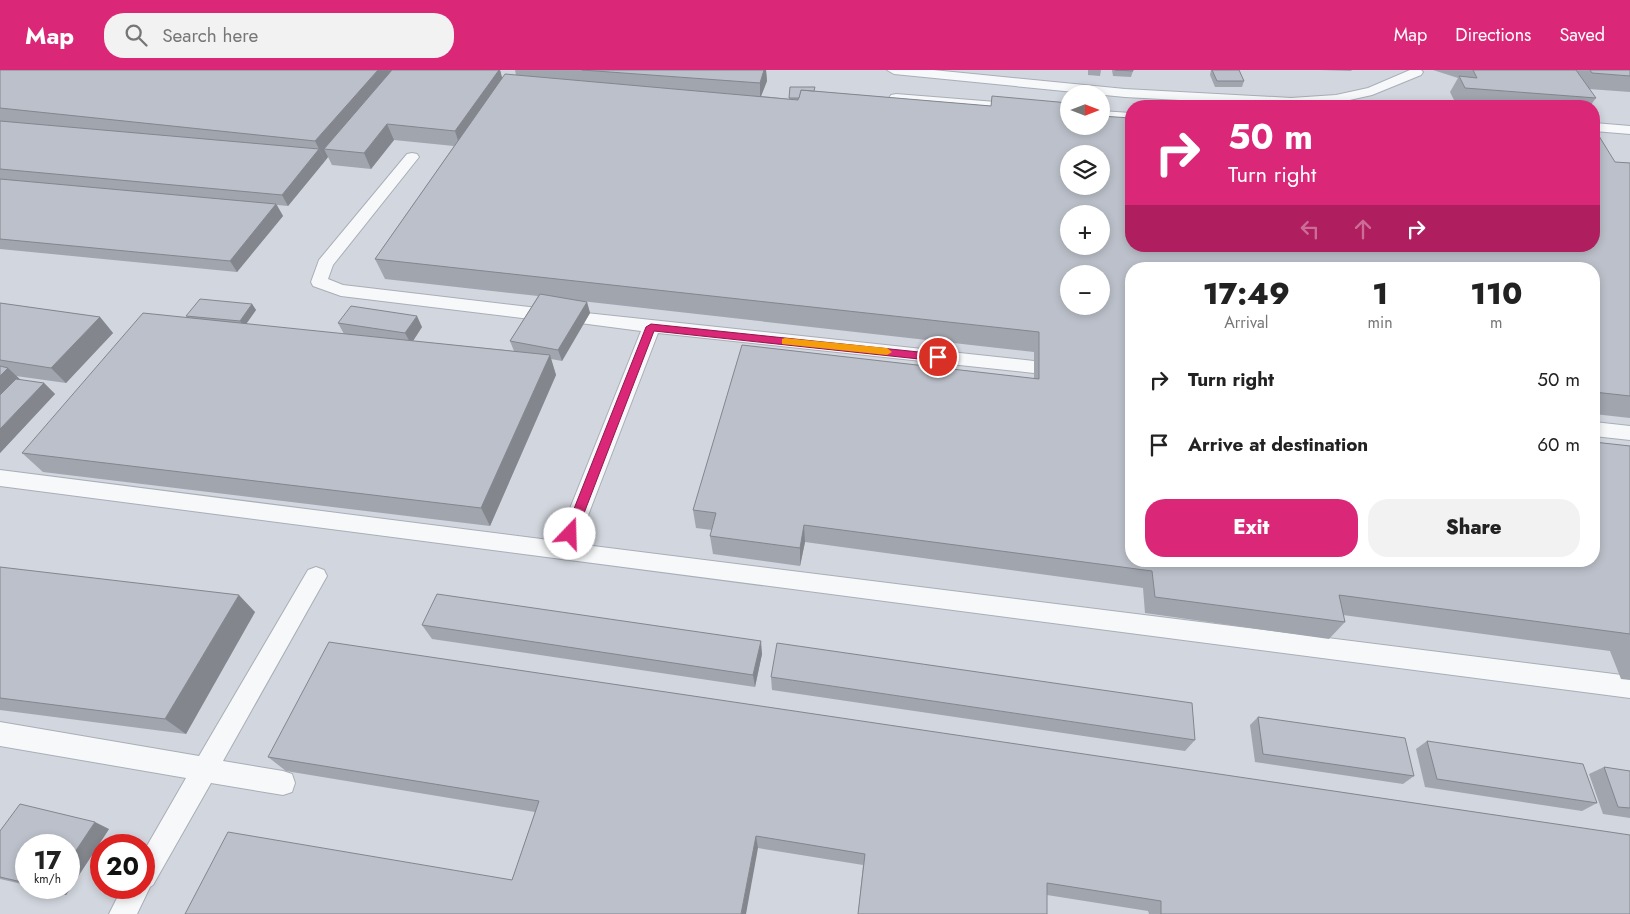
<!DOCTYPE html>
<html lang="en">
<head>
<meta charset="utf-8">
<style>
	:root { --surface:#fff; --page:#f2f2f2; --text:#222; --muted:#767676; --accent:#db2777 }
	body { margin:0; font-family:Jost,sans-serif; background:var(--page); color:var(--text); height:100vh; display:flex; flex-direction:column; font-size:19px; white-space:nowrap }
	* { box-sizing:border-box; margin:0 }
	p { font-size:16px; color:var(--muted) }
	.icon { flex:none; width:28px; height:28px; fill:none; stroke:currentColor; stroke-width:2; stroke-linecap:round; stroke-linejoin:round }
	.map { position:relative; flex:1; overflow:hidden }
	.details { position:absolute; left:1125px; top:192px; width:475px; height:305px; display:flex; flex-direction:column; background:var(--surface); border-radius:20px; box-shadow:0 2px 8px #0003 }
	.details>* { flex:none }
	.guide { position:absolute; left:1125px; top:30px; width:475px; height:152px; border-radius:20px; box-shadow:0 2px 8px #0003; background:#db2777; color:#fff; overflow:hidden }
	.needle { width:32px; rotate:90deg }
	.fabs { position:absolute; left:1060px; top:15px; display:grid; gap:10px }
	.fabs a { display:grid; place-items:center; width:50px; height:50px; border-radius:50%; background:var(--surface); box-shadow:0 2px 8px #0003; font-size:25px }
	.speed { position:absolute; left:15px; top:764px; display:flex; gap:10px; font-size:25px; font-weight:700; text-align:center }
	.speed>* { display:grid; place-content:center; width:65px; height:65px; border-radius:50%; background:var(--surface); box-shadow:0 2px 8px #0003; line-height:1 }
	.speed small { font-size:12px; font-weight:400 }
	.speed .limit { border:8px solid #d22; background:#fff; color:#111 }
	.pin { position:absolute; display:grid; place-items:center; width:42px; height:42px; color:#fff; margin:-21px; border:2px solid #fff; border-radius:50%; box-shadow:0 1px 5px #0007 }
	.me { position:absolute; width:55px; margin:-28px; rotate:21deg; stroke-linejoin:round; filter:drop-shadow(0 0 4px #0008) }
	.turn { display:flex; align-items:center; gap:18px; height:105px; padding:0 20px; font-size:22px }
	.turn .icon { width:65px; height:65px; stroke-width:2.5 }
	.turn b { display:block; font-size:35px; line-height:42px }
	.lanes { display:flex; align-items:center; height:48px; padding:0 20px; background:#0003; justify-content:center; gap:25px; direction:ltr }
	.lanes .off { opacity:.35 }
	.eta { display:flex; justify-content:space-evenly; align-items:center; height:85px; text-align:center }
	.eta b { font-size:30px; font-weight:800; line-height:35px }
	.primary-button { display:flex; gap:10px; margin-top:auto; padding:10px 20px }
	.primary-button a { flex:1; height:58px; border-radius:20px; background:var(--accent); color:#fff; font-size:20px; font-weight:800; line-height:58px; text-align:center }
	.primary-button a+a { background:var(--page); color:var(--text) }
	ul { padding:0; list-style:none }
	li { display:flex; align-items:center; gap:15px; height:65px; padding:0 20px }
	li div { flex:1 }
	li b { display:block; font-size:19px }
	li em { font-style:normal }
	header { display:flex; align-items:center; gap:30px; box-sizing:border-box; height:70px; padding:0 25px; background:var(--accent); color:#fff }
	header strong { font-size:24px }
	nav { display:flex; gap:28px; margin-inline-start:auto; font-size:18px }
	.search { width:350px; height:45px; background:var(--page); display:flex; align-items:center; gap:12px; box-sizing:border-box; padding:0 18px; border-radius:20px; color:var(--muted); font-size:19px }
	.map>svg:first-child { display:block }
</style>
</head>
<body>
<header>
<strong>Map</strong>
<div class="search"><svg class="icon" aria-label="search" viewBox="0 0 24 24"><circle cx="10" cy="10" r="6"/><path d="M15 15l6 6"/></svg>Search here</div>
<nav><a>Map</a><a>Directions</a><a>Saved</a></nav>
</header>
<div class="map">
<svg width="1630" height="844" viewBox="0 0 1630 844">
	<rect width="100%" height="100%" fill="#e4e7ec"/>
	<!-- built -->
	<path fill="#d2d6de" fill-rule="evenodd" d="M 0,0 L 1630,0 L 1630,844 L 0,844 ZM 1069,24 L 1101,24 L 1101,56 L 1069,56 ZM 1131,36 L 1594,36 L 1594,176 L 1131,176 ZM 1069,84 L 1101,84 L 1101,116 L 1069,116 ZM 1069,144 L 1101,144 L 1101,176 L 1069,176 ZM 1131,199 L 1594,199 L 1594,491 L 1131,491 ZM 1069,204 L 1101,204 L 1101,236 L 1069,236 ZM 26,775 L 69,775 L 69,818 L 26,818 ZM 101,775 L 144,775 L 144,818 L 101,818 Z"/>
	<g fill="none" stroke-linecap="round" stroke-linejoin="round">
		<defs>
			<g id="lane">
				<path d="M 887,0 L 933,0 L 1125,19 L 1291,28 L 1336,25 L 1368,18 L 1410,0 L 1421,0 L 1423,2 L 1421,5 L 1372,25 L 1336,33 L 1291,36 L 1125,27 L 894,4 Z"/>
				<path d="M 896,24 L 1069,38 L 1069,46 L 891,31 L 889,28 L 891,25 Z"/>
				<path d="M 1101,41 L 1131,43 L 1131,51 L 1101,49 Z"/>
				<path d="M 1594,53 L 1630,56 L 1630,64 L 1594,61 Z"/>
				<path d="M 412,83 L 417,84 L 419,87 L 333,195 L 328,209 L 343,215 L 538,238 L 544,240 L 547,244 L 544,248 L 538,250 L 341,226 L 313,216 L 311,212 L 319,190 L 407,84 Z"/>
				<path d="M 586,243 L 1034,291 L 1040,292 L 1043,297 L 1040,302 L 1034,303 L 658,263 L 577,474 L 1630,606 L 1630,628 L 0,416 L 0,400 L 557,471 L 641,261 L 580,253 L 577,249 L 580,245 Z"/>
				<path d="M 1594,352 L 1630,356 L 1630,370 L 1594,366 Z"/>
				<path d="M 316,497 L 324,500 L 327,506 L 223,691 L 283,701 L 292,704 L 295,713 L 292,722 L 283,725 L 211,713 L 153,815 L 150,817 L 137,844 L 109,844 L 122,818 L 144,818 L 144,781 L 186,708 L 0,676 L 0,652 L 199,686 L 308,500 Z"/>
			</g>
		</defs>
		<!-- lane casing -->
		<use href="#lane" stroke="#a9aeb7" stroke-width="2"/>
		<!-- lane -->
		<use href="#lane" fill="#f7f8fa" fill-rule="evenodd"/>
	</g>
	<!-- wall -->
	<g fill="#a1a5ae">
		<path d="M 0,0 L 500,0 L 502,8 L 516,5 L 515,0 L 766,0 L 767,11 L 761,26 L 789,29 L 790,17 L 815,21 L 991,36 L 992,26 L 1131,176 L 1615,92 L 1630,93 L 1630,348 L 1594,344 L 1594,199 L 1131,199 L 1131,491 L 1630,376 L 1630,610 L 1621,609 L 1610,581 L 1343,545 L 1345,552 L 1329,569 L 1145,543 L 1143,518 L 805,472 L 800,496 L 713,484 L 710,466 L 712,460 L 696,458 L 693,440 L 1034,308 L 1034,282 L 581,231 L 587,232 L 590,243 L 562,291 L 551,289 L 556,305 L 490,456 L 43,402 L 22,383 L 187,247 L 186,246 L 252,234 L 256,240 L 246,254 L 344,264 L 338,253 L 422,257 L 413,271 L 514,281 L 510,271 L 538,226 L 385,209 L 375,189 L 454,76 L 394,70 L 371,99 L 332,95 L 328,87 L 288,136 L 277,135 L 283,146 L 237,202 L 0,179 Z"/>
		<path d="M 1088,0 L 1101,0 L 1100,6 L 1088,5 Z"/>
		<path d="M 1112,0 L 1133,0 L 1133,1 L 1131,7 L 1113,6 Z"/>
		<path d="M 1211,0 L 1239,0 L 1244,11 L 1242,17 L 1215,17 L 1210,5 Z"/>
		<path d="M 1320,0 L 1352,0 L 1351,1 Z"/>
		<path d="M 1433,0 L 1630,0 L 1630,22 L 1589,19 L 1596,28 L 1590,36 L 1483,36 L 1456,34 L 1450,22 L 1458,8 Z"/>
		<path d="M 0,233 L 100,247 L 113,263 L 66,313 L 16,306 L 20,310 L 44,313 L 55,324 L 0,383 Z"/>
		<path d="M 0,497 L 255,542 L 186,664 L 0,640 Z"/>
		<path d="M 422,555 L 762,584 L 755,617 L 432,569 Z"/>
		<path d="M 771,607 L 1195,670 L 1185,681 L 772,620 Z"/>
		<path d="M 1258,647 L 1414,706 L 1403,714 L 1255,692 L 1250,655 Z"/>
		<path d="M 1427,671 L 1597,733 L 1582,741 L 1425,717 L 1416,679 Z"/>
		<path d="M 268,687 L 1630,844 L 1149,844 L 1148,841 L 1047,825 L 1047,844 L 858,844 L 863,795 L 758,778 L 512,810 L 535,742 L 286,701 Z"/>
		<path d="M 1604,697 L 1630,701 L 1630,748 L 1603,744 L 1589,704 Z"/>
		<path d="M 109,759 L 66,825 L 35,818 L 69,818 L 26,775 L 26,815 L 0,809 L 0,761 Z"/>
	</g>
	<!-- shaded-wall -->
	<g fill="#83868d">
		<path d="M 378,0 L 402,0 L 324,79 L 328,87 L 325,91 L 315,71 Z"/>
		<path d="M 499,0 L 500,0 L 504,15 L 460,77 L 455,61 Z"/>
		<path d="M 764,0 L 766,0 L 767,11 L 760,29 L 760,13 Z"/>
		<path d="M 387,54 L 394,70 L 371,99 L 364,83 Z"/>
		<path d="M 319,79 L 325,91 L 288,136 L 282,125 Z"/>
		<path d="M 276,134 L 283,146 L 237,202 L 230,191 Z"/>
		<path d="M 587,232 L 590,243 L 562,291 L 558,280 Z"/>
		<path d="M 252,234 L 256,240 L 244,257 L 240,251 Z"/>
		<path d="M 417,246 L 422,257 L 411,274 L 405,263 Z"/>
		<path d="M 100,247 L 113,263 L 66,313 L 51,298 Z"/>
		<path d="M 550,285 L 556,305 L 490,456 L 481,438 Z"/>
		<path d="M 8,298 L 24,313 L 0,338 L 0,306 Z"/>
		<path d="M 44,313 L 55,324 L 0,383 L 0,359 Z"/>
		<path d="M 804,455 L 805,472 L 800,496 L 800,478 Z"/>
		<path d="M 239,525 L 255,542 L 186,664 L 165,649 Z"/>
		<path d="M 761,571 L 762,584 L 755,617 L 753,605 Z"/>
		<path d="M 95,752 L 109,759 L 66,825 L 50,819 L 51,818 L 69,818 L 69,791 Z"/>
		<path d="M 756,766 L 758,778 L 746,844 L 741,844 Z"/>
	</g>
	<!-- building -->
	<g fill="#bbc0ca" stroke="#83868d" fill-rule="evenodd">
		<path d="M 0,0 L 378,0 L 315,71 L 0,38 Z"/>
		<path d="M 392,0 L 499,0 L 455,61 L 387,54 L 364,83 L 324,79 Z"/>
		<path d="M 582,0 L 764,0 L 760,13 Z"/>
		<path d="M 1115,0 L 1133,0 L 1133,1 Z"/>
		<path d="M 1212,0 L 1239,0 L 1244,11 L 1217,11 Z"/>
		<path d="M 1473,0 L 1576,0 L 1596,28 L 1465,18 L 1459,6 L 1477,8 Z"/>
		<path d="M 1590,0 L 1630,0 L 1630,6 L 1592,3 Z"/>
		<path d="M 505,4 L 798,30 L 801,20 L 991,36 L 992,26 L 1069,33 L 1069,56 L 1101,56 L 1101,46 L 1131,48 L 1131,176 L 1594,176 L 1594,58 L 1615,92 L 1630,93 L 1630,326 L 1594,322 L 1594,199 L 1131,199 L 1131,491 L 1594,491 L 1594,372 L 1630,376 L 1630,564 L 1339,525 L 1345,552 L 1155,527 L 1152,501 L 804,455 L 800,478 L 710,466 L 716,443 L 693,440 L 742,275 L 1039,309 L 1039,262 L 375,189 ZM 1069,84 L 1101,84 L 1101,116 L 1069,116 ZM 1069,144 L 1101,144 L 1101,176 L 1069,176 ZM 1069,204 L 1101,204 L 1101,236 L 1069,236 Z"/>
		<path d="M 790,17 L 815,17 L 814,21 L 801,20 L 799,28 L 789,28 Z"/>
		<path d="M 0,51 L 319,79 L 282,125 L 0,99 Z"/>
		<path d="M 0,109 L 276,134 L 230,191 L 0,169 Z"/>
		<path d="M 540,224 L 587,232 L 558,280 L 510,271 Z"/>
		<path d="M 200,229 L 252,234 L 240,251 L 186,246 Z"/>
		<path d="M 0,233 L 100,247 L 51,298 L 0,290 Z"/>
		<path d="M 351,236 L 417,246 L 405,263 L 338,253 Z"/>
		<path d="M 143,243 L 550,285 L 481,438 L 22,383 Z"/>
		<path d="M 0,296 L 8,298 L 0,306 Z"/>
		<path d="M 16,309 L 44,313 L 0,359 L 0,325 Z"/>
		<path d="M 0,497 L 239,525 L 165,649 L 0,628 Z"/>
		<path d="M 437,524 L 761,571 L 753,605 L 422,555 Z"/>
		<path d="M 329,572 L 1630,765 L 1630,844 L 1161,844 L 1161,831 L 1047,813 L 1047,844 L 858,844 L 865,784 L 756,766 L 741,844 L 185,844 L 228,762 L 512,810 L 539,731 L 268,687 Z"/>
		<path d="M 777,573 L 1192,633 L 1195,670 L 771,607 Z"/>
		<path d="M 1258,647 L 1405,668 L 1414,706 L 1263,684 Z"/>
		<path d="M 1427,671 L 1583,694 L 1597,733 L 1437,709 Z"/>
		<path d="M 1604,697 L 1630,701 L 1630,738 L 1618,737 Z"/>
		<path d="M 20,734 L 95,752 L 69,791 L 69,775 L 26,775 L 26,813 L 0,807 L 0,761 Z"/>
	</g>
	<!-- route -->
	<path fill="#db2777" stroke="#8e194d" d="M 651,254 L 938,284 L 943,287 L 938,291 L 654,261 L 576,464 L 575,468 L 566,468 L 564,464 L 646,257 Z"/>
	<!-- slow -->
	<path fill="#f59e0b" d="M 785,268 L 887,278 L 892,282 L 887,285 L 782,274 L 782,269 Z"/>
</svg>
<div class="fabs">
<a><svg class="needle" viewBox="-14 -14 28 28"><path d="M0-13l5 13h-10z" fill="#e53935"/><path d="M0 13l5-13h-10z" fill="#767676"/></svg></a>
<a><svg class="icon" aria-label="layers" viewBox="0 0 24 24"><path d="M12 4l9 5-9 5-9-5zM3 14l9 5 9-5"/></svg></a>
<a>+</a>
<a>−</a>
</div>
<div class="speed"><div>17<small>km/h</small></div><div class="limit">20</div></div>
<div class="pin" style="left:938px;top:287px;background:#d93025"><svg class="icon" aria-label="arrive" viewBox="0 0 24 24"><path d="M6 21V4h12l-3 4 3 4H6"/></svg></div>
<svg class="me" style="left:570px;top:464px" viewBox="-20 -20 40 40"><circle r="19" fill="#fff"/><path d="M0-13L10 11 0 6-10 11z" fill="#db2777"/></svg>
<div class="guide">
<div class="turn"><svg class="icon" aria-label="right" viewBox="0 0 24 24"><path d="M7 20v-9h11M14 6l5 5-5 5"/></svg><div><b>50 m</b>Turn right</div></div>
<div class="lanes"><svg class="icon off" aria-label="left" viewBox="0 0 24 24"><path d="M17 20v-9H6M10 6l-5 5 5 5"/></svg><svg class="icon off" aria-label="ahead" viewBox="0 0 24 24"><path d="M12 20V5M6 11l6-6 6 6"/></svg><svg class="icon" aria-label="right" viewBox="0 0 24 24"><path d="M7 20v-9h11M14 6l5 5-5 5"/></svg></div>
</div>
<section class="details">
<div class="eta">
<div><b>17:49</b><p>Arrival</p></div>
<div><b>1</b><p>min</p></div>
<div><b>110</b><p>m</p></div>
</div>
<ul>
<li><svg class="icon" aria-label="right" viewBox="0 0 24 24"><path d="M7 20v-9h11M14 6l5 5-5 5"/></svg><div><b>Turn right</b></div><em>50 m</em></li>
<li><svg class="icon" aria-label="arrive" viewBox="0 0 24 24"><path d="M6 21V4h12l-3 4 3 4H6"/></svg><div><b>Arrive at destination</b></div><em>60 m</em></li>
</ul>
<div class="primary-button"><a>Exit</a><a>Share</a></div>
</section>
</div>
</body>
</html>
